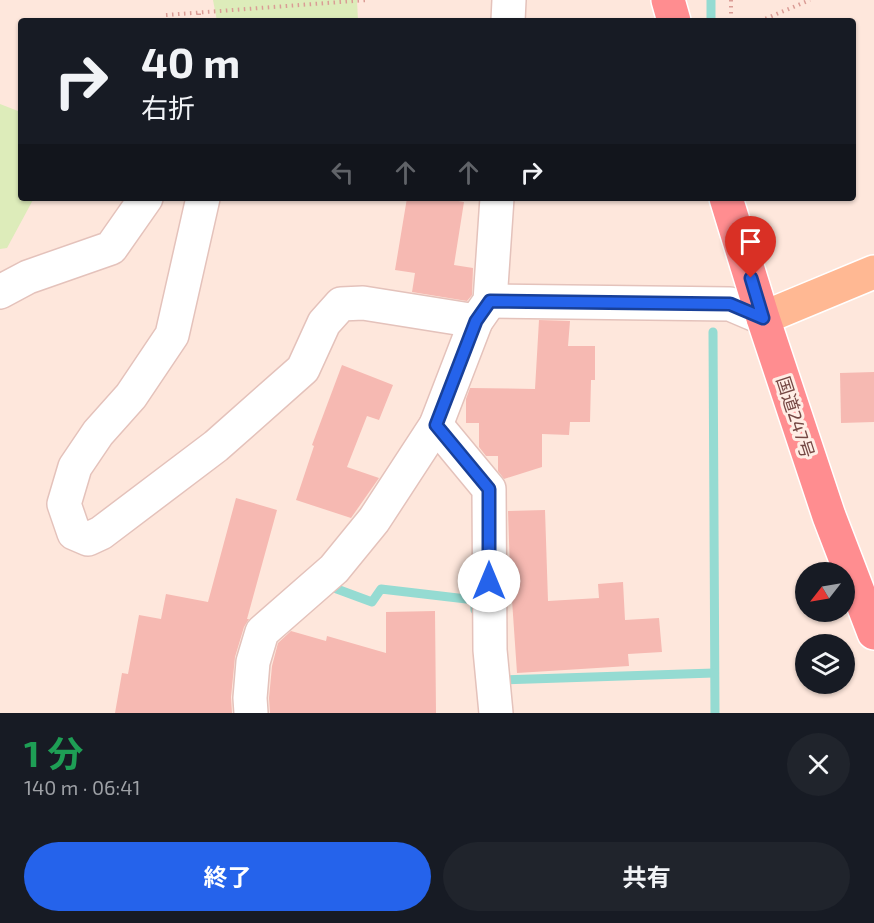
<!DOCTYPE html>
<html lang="ja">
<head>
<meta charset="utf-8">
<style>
	:root { --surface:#171b24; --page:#20242c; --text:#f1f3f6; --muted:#9ea1a6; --accent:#2563eb }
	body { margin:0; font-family:"Exo 2","Noto Sans JP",sans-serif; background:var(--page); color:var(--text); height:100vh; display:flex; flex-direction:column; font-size:22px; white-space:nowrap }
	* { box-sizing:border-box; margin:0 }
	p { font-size:20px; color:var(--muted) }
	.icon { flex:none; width:33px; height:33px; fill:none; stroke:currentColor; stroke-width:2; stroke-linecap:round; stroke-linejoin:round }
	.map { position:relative; height:713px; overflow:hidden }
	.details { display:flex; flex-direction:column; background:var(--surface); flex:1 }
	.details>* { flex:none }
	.top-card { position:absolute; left:18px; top:18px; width:838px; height:183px; border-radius:6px; box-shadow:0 2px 4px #0004; background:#171b24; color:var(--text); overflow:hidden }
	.needle { width:39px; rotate:239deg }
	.tools { position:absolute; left:795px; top:562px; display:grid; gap:12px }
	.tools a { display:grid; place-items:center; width:60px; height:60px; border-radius:50%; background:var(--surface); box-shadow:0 2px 4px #0004; font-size:30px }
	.pin { position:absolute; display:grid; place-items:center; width:51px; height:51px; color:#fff; margin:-62px -26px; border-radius:50% 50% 50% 0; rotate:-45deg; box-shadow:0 0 6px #0007 }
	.pin .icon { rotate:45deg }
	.me { position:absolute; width:66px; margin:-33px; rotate:0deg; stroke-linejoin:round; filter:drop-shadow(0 0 4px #0008) }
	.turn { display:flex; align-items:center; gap:21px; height:126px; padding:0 24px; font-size:27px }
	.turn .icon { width:78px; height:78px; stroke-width:2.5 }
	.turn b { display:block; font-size:42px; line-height:51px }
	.lanes { display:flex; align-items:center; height:57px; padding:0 24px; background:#0003; justify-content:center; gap:30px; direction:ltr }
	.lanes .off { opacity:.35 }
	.round { display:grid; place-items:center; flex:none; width:63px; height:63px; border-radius:32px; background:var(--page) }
	.overview { display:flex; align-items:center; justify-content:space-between; height:102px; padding:0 24px }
	h1 { font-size:36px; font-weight:700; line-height:45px; color:#1e9e55 }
	.button { display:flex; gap:12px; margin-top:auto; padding:12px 24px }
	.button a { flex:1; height:69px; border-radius:36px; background:var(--accent); color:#fff; font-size:24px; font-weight:700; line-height:69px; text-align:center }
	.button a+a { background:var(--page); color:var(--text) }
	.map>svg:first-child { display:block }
</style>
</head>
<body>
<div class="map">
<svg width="874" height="713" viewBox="0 0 874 713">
	<rect width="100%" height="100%" fill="#fee7dc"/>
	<!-- green -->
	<g fill="#ddecba">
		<path d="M 213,0 L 357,0 L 358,21 L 217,21 Z"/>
		<path d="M 0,104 L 18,111 L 21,115 L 21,198 L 34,198 L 7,248 L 0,249 Z"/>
	</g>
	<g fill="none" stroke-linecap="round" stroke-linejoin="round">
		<!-- stream -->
		<g stroke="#95dbd2" stroke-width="9">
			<path d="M 711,0 L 711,21"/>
			<path d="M 713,332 L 715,713"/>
			<path d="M 326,585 L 372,602 L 381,589 L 475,600 L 475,610"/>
			<path d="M 498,680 L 714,673"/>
		</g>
	</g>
	<!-- building -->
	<g fill="#f6b9b2">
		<path d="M 407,198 L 441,198 L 464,202 L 454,265 L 473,268 L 472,295 L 467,301 L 412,292 L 415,273 L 395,270 Z"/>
		<path d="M 539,320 L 570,321 L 568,346 L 595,346 L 595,380 L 591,380 L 590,422 L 570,422 L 569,435 L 542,434 L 542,467 L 504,479 L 498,471 L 498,456 L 486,456 L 479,447 L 479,423 L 466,423 L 466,399 L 470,388 L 535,389 Z"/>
		<path d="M 342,365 L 393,385 L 379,420 L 367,416 L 347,467 L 379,478 L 351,518 L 296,500 L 314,446 L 312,445 Z"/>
		<path d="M 874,372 L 874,422 L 841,423 L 840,373 Z"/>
		<path d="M 236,498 L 277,510 L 247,619 L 249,619 L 244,627 L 235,657 L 231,697 L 232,713 L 115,713 L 122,673 L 128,674 L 139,615 L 161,619 L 166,594 L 208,602 Z"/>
		<path d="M 545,510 L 548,601 L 599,598 L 598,584 L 623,582 L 625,620 L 659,618 L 662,652 L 628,654 L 629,666 L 517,673 L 510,571 L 508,511 Z"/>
		<path d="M 435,611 L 436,713 L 270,713 L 269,698 L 272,666 L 278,643 L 291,631 L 326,641 L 327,636 L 386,653 L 386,612 Z"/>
	</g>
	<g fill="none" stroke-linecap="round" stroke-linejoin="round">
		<defs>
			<g id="minor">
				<path d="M 508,21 L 509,0"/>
				<path d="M 203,198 L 172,335 L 131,396 L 98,433 L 75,467 L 64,504 L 74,533 L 88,539 L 101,533 L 216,446 L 303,369 L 324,323 L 341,304 L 363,303 L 476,321"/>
				<path d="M 0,292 L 28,277 L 111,248 L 146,198"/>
				<path d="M 490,301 L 730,304 L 763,318"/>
				<path d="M 436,425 L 489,489 L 490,650 L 496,713"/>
				<path d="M 251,713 L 250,698 L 253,662 L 262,632 L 334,569 L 374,520 L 436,425 L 476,321 L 490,301 L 497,198"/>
			</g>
			<path id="major" d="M 763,318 L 874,272"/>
			<g id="highway">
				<path d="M 668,0 L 674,21"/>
				<path d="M 726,198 L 763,318 L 829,516 L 874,633"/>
			</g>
		</defs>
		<!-- minor casing -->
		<use href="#minor" stroke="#e4c2bb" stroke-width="36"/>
		<!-- major casing -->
		<use href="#major" stroke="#fff" stroke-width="36"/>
		<!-- highway casing -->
		<use href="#highway" stroke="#fff" stroke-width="36"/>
		<!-- path -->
		<g stroke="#da9c95" stroke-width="4" stroke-dasharray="1.5 4.5" stroke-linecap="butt">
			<path d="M 731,0 L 731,21"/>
			<path d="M 166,15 L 367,0"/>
			<path d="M 199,21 L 199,11"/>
			<path d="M 760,21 L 810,0"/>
		</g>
		<!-- minor -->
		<use href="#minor" stroke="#fff" stroke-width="33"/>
		<!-- major -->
		<use href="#major" stroke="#ffb893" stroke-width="33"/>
		<!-- highway -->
		<use href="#highway" stroke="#ff8d90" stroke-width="33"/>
	</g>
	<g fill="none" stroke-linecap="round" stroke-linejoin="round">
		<defs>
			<path id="route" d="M 489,581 L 489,489 L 436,425 L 476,321 L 490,301 L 730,304 L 763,318 L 751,278"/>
		</defs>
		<!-- route casing -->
		<use href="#route" stroke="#184099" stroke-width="15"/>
		<!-- route -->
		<use href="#route" stroke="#2563eb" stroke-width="10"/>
	</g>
	<g text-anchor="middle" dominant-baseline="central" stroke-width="6" stroke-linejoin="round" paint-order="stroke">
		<!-- street labels -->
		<g font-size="18" fill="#754743" stroke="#ffede5">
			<text transform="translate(796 417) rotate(72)">国道247号</text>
		</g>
	</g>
</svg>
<div class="tools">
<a><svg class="needle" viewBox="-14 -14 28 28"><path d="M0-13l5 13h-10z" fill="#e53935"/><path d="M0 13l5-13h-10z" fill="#9ea1a6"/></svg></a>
<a><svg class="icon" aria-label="layers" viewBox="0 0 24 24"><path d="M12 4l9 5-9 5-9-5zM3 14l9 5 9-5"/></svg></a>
</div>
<div class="pin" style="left:751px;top:278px;background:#d93025"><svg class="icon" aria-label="arrive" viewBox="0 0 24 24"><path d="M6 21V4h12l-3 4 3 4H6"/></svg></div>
<svg class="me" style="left:489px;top:581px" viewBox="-20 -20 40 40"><circle r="19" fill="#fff"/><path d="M0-13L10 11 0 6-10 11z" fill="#2563eb"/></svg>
<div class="top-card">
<div class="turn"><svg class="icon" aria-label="right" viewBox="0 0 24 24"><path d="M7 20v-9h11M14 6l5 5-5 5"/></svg><div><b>40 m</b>右折</div></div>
<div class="lanes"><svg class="icon off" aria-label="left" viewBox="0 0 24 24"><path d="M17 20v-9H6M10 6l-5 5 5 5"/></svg><svg class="icon off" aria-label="ahead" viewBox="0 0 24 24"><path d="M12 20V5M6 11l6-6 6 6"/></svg><svg class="icon off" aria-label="ahead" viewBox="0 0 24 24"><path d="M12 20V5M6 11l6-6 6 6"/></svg><svg class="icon" aria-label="right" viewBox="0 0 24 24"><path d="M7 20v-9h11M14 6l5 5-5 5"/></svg></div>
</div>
</div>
<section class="details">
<div class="overview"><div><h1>1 分</h1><p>140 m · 06:41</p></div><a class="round"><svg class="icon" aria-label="close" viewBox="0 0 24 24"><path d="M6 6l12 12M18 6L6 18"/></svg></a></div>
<div class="button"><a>終了</a><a>共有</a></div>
</section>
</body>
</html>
